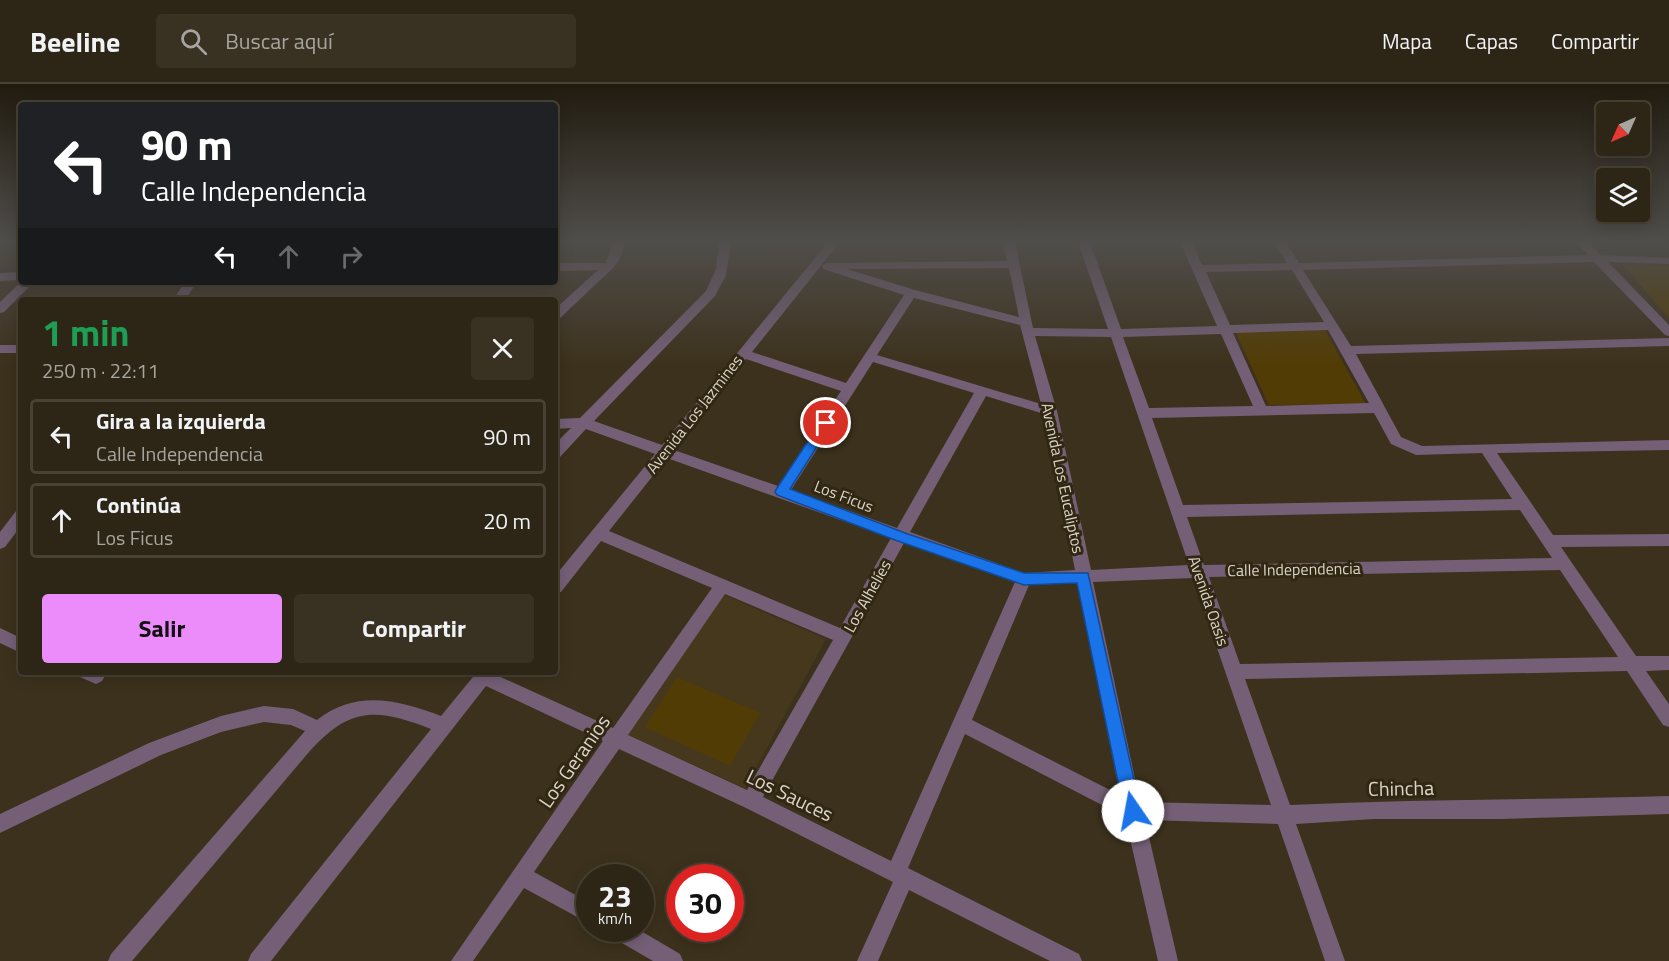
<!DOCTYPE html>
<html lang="es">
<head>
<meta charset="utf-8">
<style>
	:root { --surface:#2d2515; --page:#393122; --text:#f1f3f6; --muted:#a7a5a0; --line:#484234; --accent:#ec8cfb }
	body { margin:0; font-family:"Titillium Web",sans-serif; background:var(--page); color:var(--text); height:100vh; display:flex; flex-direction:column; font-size:22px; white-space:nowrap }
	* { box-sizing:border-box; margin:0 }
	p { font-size:20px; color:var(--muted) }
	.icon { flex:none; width:33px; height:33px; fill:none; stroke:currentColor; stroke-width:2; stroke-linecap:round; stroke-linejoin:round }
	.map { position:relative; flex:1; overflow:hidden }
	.drawer { position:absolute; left:18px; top:213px; width:540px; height:378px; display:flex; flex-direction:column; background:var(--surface); border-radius:6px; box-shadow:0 3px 15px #0003,0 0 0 2px var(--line) }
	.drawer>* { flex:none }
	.banner { position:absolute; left:18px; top:18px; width:540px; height:183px; border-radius:6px; box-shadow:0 3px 15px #0003,0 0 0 2px var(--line); background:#202124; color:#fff; overflow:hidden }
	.needle { width:39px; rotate:225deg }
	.fabs { position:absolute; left:1596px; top:18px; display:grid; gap:12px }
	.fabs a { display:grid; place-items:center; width:54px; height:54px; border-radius:6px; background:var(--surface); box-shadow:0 3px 15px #0003,0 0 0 2px var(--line); font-size:30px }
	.speed { position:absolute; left:576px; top:780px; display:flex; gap:12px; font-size:30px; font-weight:700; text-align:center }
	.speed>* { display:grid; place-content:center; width:78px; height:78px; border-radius:50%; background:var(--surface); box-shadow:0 3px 15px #0003,0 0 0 2px var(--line); line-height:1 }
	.speed small { font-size:15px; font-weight:400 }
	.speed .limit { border:9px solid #d22; background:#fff; color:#111 }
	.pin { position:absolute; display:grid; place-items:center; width:51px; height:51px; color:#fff; margin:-26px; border:3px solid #fff; border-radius:50%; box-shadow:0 2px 6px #0007 }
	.me { position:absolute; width:66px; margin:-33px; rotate:348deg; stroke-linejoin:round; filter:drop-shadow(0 0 4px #0008) }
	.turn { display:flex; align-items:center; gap:21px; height:126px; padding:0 24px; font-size:27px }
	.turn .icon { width:78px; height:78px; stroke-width:2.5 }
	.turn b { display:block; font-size:42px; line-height:51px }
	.lanes { display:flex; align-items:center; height:57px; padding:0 24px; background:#0003; justify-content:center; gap:30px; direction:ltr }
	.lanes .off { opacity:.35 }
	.round { display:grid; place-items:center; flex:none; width:63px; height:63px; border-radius:6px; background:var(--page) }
	.overview { display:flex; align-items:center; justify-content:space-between; height:102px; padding:0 24px }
	h1 { font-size:36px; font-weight:700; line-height:45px; color:#1e9e55 }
	.cta { display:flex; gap:12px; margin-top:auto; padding:12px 24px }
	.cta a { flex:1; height:69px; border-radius:6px; background:var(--accent); color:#111; font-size:24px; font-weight:700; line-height:69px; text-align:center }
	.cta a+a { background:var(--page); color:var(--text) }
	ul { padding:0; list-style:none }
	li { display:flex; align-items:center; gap:18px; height:75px; margin:0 12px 9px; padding:0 12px; border:3px solid var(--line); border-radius:6px }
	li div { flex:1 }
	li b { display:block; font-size:22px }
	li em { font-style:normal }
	header { display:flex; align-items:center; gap:36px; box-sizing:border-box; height:84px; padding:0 30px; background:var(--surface); border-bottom:2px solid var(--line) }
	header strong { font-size:28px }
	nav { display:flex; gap:33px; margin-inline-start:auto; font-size:21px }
	.search { width:420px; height:54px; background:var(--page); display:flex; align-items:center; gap:15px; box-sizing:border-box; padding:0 21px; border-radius:6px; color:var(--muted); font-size:22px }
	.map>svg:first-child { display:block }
</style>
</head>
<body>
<header>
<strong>Beeline</strong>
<div class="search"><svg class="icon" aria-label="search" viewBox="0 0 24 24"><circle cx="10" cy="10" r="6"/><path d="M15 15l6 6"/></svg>Buscar aquí</div>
<nav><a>Mapa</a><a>Capas</a><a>Compartir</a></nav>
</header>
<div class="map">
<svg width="1669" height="877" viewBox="0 0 1669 877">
	<rect width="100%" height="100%" fill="#3c311c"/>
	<!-- built -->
	<path fill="#46381c" d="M 724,511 L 826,555 L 745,704 L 626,650 Z"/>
	<!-- green -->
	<g fill="#523c05">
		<path d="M 1623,181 L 1669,182 L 1669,234 Z"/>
		<path d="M 1325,246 L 1366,320 L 1269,321 L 1235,247 Z"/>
		<path d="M 677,593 L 760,629 L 730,682 L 645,643 Z"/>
	</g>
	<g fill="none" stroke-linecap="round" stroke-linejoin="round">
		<!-- minor -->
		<g fill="#745f77" fill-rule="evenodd">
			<path d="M 613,158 L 625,158 L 620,175 L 613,184 L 559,235 L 555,236 L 555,225 L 598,186 L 555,187 L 555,179 L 606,179 Z"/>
			<path d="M 719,158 L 731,158 L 726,191 L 715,212 L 594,337 L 662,361 L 828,158 L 840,158 L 752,268 L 846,299 L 904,211 L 823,185 L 823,181 L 827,179 L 1007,177 L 1003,158 L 1015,158 L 1033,244 L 1108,245 L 1078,158 L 1090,158 L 1121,245 L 1217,242 L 1180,158 L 1192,158 L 1202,181 L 1287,179 L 1274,158 L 1286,158 L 1299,179 L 1588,171 L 1576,158 L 1588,158 L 1601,171 L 1669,174 L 1669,180 L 1608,178 L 1669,241 L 1669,252 L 1665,251 L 1594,178 L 1303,186 L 1351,262 L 1669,254 L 1669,262 L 1356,270 L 1401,353 L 1422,362 L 1669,356 L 1669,366 L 1497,369 L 1553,451 L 1669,450 L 1669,462 L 1561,463 L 1636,572 L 1669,572 L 1669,586 L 1646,587 L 1669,620 L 1669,643 L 1663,641 L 1627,587 L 1245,595 L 1290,721 C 1416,715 1543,716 1669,712 L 1669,730 L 1501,735 L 1374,735 L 1296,740 L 1345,877 L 1325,877 L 1278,740 L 1145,736 L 1178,877 L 1158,877 L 1125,733 L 965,650 L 908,784 L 1079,870 L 1082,877 L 1050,877 L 909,806 L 878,877 L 857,877 L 893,798 L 744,723 L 619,665 L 534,788 L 590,819 L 590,840 L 524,804 L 473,877 L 451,877 L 603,657 L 486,602 L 271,877 L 248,877 L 251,870 L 431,645 C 377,624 350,622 309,668 L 132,877 L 108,877 L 111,870 L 305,647 L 291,641 L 264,638 L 221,648 L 161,671 L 0,749 L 0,730 L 149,659 L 221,632 L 264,622 L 293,625 L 317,636 C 356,605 399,616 441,632 L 477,588 L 495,588 L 494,590 L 613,644 L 712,504 L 601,457 L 561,508 L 555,510 L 555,492 L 655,370 L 586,345 L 560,373 L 555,374 L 555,360 L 571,344 L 555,345 L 555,335 L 580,334 L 706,207 L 716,185 ZM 1009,184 L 1019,233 L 915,206 L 847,185 ZM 1292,186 L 1324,238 L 1230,241 L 1206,188 ZM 914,214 L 1020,241 L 1041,320 L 877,271 ZM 1328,246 L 1369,319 L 1266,322 L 1233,249 ZM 1221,250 L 1253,322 L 1149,324 L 1123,253 ZM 1035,252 L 1111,253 L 1189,481 L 1091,486 L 1057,327 ZM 746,275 L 841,307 L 778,402 L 674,366 ZM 873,278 L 974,309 L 897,444 L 791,406 ZM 986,312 L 1044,330 L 1075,486 L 1024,489 L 910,448 ZM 1374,329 L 1391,360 L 1416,371 L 1482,369 L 1512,415 L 1183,421 L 1152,334 ZM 667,374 L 891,454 L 840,544 L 609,447 ZM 1520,426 L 1552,474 L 1204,481 L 1187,433 ZM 904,459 L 1015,498 L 891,777 L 763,713 ZM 1560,486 L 1618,573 L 1240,580 L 1209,493 ZM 1193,494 L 1271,721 L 1140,718 L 1093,498 ZM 1078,499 L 1120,711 L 972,636 L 1029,501 ZM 725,510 L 833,556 L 747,706 L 628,651 Z"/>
			<path d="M 21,188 L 21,196 L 0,197 L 0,189 Z"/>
			<path d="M 21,198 L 34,198 L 4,228 L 0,229 L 0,218 Z"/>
			<path d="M 185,198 L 197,198 L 185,216 L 173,216 Z"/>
			<rect x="0" y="261" width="21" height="8"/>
			<path d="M 21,425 L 21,442 L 5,463 L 0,465 L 0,448 L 16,427 Z"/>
			<path d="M 0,544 L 21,554 L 21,569 L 0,559 Z"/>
			<path d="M 78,588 L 103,588 L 105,592 L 102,597 L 96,600 L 80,593 Z"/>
			<path d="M 605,844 L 636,844 L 680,870 L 683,877 L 653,877 L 608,851 Z"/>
		</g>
	</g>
	<!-- sky -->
	<linearGradient id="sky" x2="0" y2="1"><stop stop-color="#211b0f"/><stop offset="0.56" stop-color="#504e4b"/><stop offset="1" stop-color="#504e4b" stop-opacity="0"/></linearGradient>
	<rect width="1669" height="281" fill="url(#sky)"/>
	<!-- route -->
	<path fill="#1a73e8" stroke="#114b97" stroke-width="1.5" d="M 826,335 L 832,339 L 790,405 L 905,449 L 1024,489 L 1088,489 L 1141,727 L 1139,733 L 1133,736 L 1127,733 L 1124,727 L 1077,499 L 1024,501 L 895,456 L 777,411 L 775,408 L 777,404 L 822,336 Z"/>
	<g text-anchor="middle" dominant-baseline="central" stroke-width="6" stroke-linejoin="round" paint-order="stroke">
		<!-- street labels -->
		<g font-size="16" fill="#dbd5c8" stroke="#312712">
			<text transform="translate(694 330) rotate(-52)">Avenida Los Jazmines</text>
			<text transform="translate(1063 394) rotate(78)">Avenida Los Eucaliptos</text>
			<text transform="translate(844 412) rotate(21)">Los Ficus</text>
			<text transform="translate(1294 485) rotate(-1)">Calle Independencia</text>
			<text transform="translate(867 512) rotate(-61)">Los Alhelíes</text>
			<text transform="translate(1209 517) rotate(71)">Avenida Oasis</text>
		</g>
		<!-- near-street labels -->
		<g font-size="20" fill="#dbd5c8" stroke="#312712">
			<text transform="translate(574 677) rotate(-55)">Los Geranios</text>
			<text transform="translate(1401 704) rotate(-1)">Chincha</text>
			<text transform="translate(790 711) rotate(26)">Los Sauces</text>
		</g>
	</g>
</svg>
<div class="fabs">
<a><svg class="needle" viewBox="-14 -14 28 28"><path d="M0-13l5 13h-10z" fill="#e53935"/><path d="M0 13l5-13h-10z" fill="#a7a5a0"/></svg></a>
<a><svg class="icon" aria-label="layers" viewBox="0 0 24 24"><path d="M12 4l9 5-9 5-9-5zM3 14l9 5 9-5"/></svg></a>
</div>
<div class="speed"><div>23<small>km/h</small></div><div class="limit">30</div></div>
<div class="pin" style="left:826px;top:339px;background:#d93025"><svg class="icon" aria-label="arrive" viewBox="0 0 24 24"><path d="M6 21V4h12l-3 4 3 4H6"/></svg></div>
<svg class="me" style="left:1133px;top:727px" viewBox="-20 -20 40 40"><circle r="19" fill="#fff"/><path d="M0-13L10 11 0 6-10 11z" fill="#1a73e8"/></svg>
<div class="banner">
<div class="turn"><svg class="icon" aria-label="left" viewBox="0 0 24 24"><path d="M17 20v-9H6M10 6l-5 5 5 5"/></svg><div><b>90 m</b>Calle Independencia</div></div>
<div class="lanes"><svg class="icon" aria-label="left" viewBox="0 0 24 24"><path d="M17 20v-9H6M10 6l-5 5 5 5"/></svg><svg class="icon off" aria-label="ahead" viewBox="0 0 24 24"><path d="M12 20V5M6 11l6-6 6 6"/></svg><svg class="icon off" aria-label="right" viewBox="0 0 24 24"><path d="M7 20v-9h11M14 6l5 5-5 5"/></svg></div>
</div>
<section class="drawer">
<div class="overview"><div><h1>1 min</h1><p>250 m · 22:11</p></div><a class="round"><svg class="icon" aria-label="close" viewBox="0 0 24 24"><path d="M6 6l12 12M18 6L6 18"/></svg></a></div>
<ul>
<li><svg class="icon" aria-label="left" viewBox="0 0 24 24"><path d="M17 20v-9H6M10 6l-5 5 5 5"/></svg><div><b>Gira a la izquierda</b><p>Calle Independencia</p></div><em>90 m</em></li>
<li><svg class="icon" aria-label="ahead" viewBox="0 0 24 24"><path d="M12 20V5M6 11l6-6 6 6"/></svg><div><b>Continúa</b><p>Los Ficus</p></div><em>20 m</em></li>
</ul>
<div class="cta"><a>Salir</a><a>Compartir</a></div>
</section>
</div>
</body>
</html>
